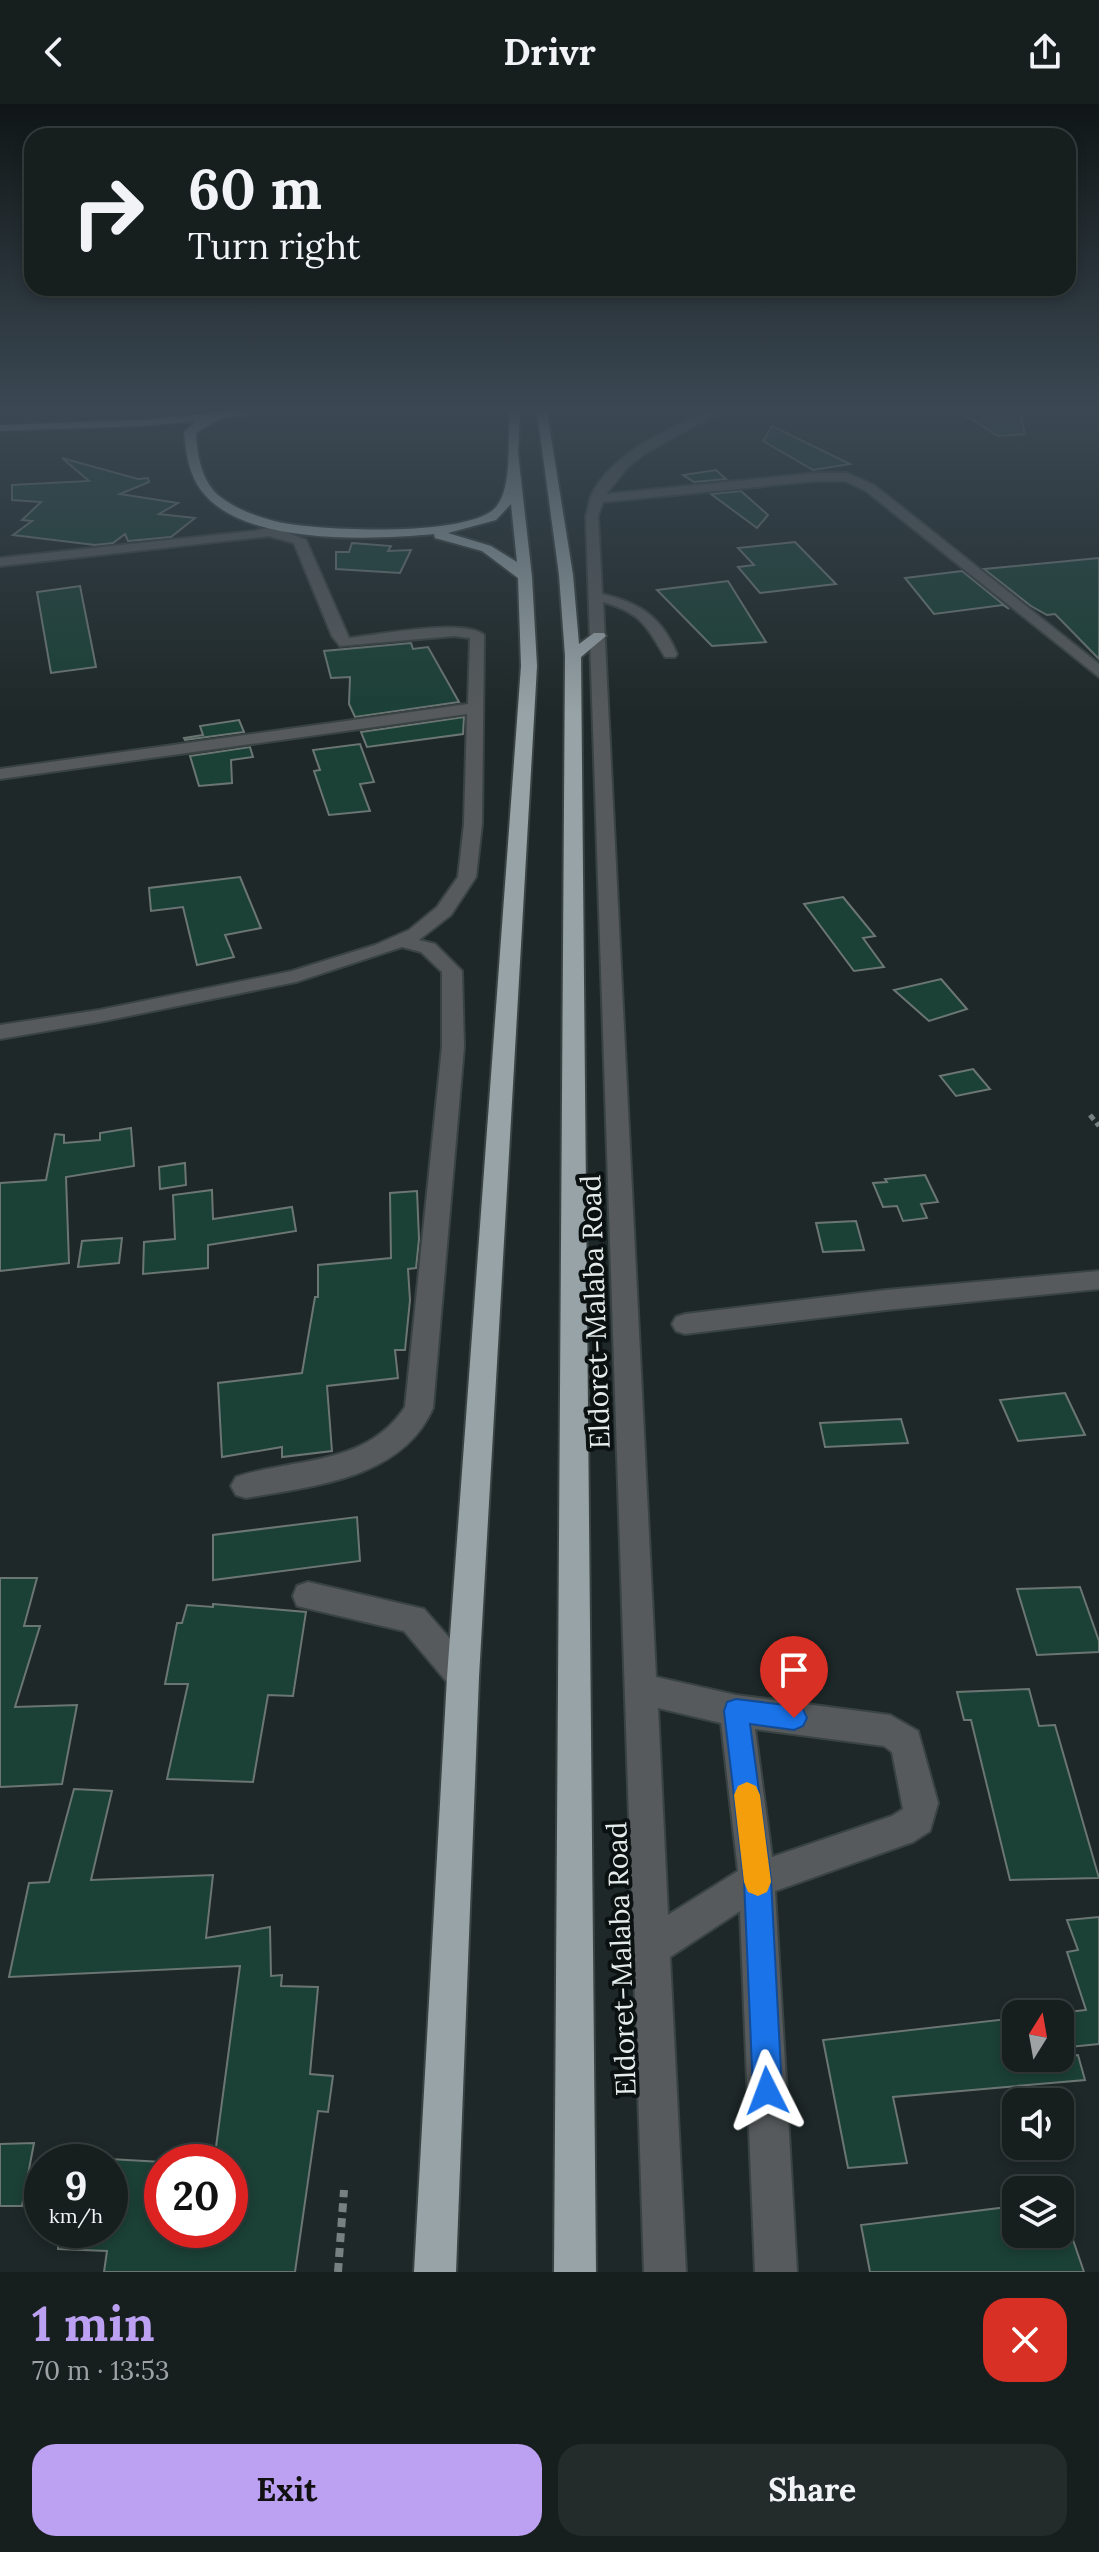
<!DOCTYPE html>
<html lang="en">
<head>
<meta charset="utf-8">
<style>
	:root { --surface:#161e1e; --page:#232b2b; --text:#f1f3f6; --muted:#9ea2a4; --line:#353c3c; --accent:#bca0f2 }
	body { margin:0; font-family:Lora,serif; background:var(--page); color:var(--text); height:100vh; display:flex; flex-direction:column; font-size:30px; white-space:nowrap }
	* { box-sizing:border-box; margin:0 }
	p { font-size:26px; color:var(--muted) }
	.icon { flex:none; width:44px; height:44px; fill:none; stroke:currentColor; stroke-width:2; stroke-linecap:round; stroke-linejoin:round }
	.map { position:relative; height:2168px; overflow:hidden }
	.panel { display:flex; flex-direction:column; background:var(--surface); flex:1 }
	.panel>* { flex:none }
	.banner { position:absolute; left:24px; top:24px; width:1052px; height:168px; border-radius:24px; box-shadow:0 4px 12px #0003,0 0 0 2px var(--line); background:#161e1e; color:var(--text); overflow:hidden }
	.needle { width:52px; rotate:11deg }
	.tools { position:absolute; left:1002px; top:1896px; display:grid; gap:16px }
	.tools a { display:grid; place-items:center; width:72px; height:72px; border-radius:16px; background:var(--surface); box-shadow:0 4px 12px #0003,0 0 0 2px var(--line); font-size:40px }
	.speed { position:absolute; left:24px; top:2040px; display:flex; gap:16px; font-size:40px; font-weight:700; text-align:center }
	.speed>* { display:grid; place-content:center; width:104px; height:104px; border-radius:50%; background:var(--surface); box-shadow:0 4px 12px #0003,0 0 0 2px var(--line); line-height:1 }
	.speed small { font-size:20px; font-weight:400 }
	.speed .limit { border:12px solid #d22; background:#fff; color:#111 }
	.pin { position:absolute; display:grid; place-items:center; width:68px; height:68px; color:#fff; margin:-82px -34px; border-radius:50% 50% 50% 0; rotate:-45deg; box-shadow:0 0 8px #0007 }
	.pin .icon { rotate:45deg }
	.me { position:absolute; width:88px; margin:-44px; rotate:357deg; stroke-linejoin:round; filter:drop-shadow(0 0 6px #0008) }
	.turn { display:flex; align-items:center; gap:28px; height:168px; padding:0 32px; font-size:36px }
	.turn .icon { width:104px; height:104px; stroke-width:2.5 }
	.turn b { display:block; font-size:56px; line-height:68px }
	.round { display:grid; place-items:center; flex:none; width:84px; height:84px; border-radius:24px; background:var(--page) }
	.overview { display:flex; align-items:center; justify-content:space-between; height:136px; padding:0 32px }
	h1 { font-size:48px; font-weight:700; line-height:60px; color:var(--accent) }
	.action { display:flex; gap:16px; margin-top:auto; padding:16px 32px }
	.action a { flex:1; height:92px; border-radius:24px; background:var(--accent); color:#111; font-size:32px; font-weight:700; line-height:92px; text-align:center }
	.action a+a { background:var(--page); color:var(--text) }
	header { display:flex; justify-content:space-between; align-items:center; height:104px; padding:0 32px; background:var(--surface); font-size:36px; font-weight:700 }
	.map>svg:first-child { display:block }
</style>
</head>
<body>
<header><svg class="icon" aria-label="back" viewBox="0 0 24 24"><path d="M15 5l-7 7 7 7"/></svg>Drivr<svg class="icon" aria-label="share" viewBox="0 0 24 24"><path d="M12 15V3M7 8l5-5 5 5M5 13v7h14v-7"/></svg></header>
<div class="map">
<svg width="1099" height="2168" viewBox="0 0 1099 2168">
	<rect width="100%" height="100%" fill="#1e2828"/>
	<!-- building -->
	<g fill="#1b4036" stroke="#6b7673" stroke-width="2">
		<path d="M 960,308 L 1020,308 L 1025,330 L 998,332 Z"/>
		<path d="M 772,322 L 850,360 L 813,366 L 763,337 Z"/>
		<path d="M 62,354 L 138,375 L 148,374 L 149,378 L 120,390 L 178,399 L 159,410 L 195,414 L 171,433 L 128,437 L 125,430 L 113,439 L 95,441 L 13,431 L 32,417 L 22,416 L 41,398 L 12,396 L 12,381 L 89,377 Z"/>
		<path d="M 716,366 L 726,375 L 694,378 L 683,371 Z"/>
		<path d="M 741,387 L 768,411 L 757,424 L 711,390 Z"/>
		<path d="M 795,438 L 836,480 L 760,489 L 738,463 L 754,461 L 738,444 Z"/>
		<path d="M 352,439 L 391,442 L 388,447 L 411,446 L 400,469 L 336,465 L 336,448 L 349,448 Z"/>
		<path d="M 1099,454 L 1099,555 L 1055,510 L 1047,511 L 1031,502 L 984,465 Z"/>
		<path d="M 962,467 L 1009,505 L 1003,501 L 934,510 L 905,474 Z"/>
		<path d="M 728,477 L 766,538 L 712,542 L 657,486 Z"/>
		<path d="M 80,482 L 96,563 L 51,569 L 37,488 Z"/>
		<path d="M 411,539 L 413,545 L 428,543 L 459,598 L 355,613 L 349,600 L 350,573 L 331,574 L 324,547 Z"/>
		<path d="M 464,613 L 463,630 L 367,643 L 361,628 Z"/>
		<path d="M 239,616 L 244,628 L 185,636 L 184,634 L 203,631 L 200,622 Z"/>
		<path d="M 360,640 L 374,678 L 360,680 L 370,707 L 329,711 L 314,667 L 320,666 L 313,646 Z"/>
		<path d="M 250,643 L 253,653 L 231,656 L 232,679 L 199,682 L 190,652 Z"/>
		<path d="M 240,773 L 261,824 L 225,831 L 234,853 L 197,861 L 183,803 L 151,807 L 149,784 Z"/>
		<path d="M 843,793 L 875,832 L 863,834 L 884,863 L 854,867 L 804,800 Z"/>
		<path d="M 941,875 L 967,905 L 929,917 L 894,886 Z"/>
		<path d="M 973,965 L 990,985 L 956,992 L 940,972 Z"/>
		<path d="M 131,1024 L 134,1062 L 66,1073 L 69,1159 L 0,1167 L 0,1079 L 46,1076 L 55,1030 L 64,1031 L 64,1039 L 100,1036 L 100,1029 Z"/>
		<path d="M 185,1059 L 186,1081 L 160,1085 L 159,1063 Z"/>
		<path d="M 925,1071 L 938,1098 L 921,1100 L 927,1114 L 903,1117 L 897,1102 L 883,1103 L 873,1079 L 887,1078 L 885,1075 Z"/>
		<path d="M 212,1086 L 213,1115 L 292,1103 L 296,1127 L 208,1141 L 208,1164 L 143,1170 L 144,1138 L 175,1135 L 173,1091 Z"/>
		<path d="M 417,1087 L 419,1135 L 416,1164 L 408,1165 L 410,1196 L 405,1246 L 395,1246 L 398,1274 L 327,1282 L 332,1347 L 282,1353 L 282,1343 L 222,1353 L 218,1279 L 302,1269 L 315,1193 L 318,1193 L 318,1161 L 391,1154 L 390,1089 Z"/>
		<path d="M 856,1117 L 864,1146 L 823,1148 L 816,1119 Z"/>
		<path d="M 122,1134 L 119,1159 L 78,1163 L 82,1137 Z"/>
		<path d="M 1065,1289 L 1085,1331 L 1018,1337 L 1000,1296 Z"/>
		<path d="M 901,1315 L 908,1339 L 825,1343 L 820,1319 Z"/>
		<path d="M 357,1413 L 360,1457 L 213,1476 L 213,1431 Z"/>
		<path d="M 0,1474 L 37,1474 L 24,1522 L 40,1522 L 15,1603 L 77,1601 L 62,1680 L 0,1683 Z"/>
		<path d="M 1080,1483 L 1099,1537 L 1099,1548 L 1037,1551 L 1017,1485 Z"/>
		<path d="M 213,1500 L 306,1508 L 293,1592 L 268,1591 L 253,1678 L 167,1675 L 188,1580 L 165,1580 L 177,1519 L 182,1519 L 187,1501 L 213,1503 Z"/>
		<path d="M 1029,1585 L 1039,1622 L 1055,1621 L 1099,1774 L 1010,1776 L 971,1616 L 964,1616 L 957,1588 Z"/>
		<path d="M 74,1685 L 112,1687 L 91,1776 L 213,1771 L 206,1834 L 270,1823 L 271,1872 L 282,1871 L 281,1882 L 318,1883 L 310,1970 L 333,1972 L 328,2008 L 318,2007 L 295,2168 L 104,2168 L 107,2147 L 58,2145 L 58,2126 L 110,2126 L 110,2055 L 162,2058 L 162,2126 L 230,2126 L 230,2058 L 214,2058 L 240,1862 L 9,1873 L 29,1779 L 49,1778 Z"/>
		<path d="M 1099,1813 L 1099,1940 L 1060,1944 L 1060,1909 L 1086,1906 L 1067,1848 L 1078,1846 L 1067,1816 Z"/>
		<path d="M 1016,1914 L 1016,1957 L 1078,1951 L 1085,1976 L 893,1993 L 907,2059 L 848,2064 L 823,1936 Z"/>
		<path d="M 34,2039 L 22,2102 L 0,2102 L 0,2040 Z"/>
		<path d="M 1016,2102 L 1016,2130 L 1071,2130 L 1084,2168 L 870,2168 L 861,2121 Z"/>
	</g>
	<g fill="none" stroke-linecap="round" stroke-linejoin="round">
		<defs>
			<g id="minor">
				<path d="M 706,308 L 719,308 L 644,350 L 628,363 L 606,390 L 816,369 L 847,369 L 874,381 L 1099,560 L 1099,573 L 866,387 L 845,377 L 816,377 L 603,398 L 598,412 L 602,490 C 640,499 662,513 677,550 L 675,553 L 665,553 C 646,521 641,509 603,498 L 656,1573 L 736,1591 L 890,1611 L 918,1627 L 938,1699 L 930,1727 L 913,1738 L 775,1787 L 797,2168 L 755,2168 L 740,1807 L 670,1853 L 686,2168 L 644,2168 L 586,412 C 588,407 589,398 590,394 C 609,350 665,327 706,308 ZM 658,1604 L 721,1619 L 738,1767 L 668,1811 ZM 755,1625 L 884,1642 L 892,1648 L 903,1705 L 892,1712 L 772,1753 Z"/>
				<path d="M 287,420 L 293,424 L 286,428 L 306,436 L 349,534 C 377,531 464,514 484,531 L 482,720 L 476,773 L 451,811 L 419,836 L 435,840 L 462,867 L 464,943 L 433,1304 C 402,1375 313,1382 246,1394 L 236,1391 L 231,1382 L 236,1373 C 296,1353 365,1363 405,1303 L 442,943 L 442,868 L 421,848 L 402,843 L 296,878 L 99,918 L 0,935 L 0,921 L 99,906 L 292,867 L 375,841 L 409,826 L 437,803 L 458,773 L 464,720 L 467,610 L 0,675 L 0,665 L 468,600 L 470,534 L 454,532 L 340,542 L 332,532 L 294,439 L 269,432 L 0,462 L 0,454 L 254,427 Z"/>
				<path d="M 1099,1167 L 1099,1185 L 886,1206 L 685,1230 L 676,1227 L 672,1220 L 676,1213 L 685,1210 L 886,1186 Z"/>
				<path d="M 308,1478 L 424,1505 L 474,1562 L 479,1573 L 474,1584 L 463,1588 L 452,1584 L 404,1527 L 297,1502 L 293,1492 L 297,1482 Z"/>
			</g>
			<g id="highway">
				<path d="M 222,308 L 258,308 L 220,315 L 196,329 C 197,351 201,375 218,391 C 234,404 254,412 274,417 C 312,427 470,434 496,403 C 513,383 507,336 510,308 L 520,308 L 518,349 L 532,473 L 537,562 L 479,1573 L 456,2168 L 414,2168 L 447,1573 L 521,562 L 518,474 L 482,447 L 435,434 L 434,430 C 373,436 248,441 205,391 C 189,373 186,350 184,328 L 196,317 L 143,322 L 0,327 L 0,321 L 143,316 ZM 511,400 L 517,458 L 491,442 L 448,429 L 496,416 Z"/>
				<path d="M 537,308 L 547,308 L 573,471 L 579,540 L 594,529 L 604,529 L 606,532 L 581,553 L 596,2168 L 554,2168 L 565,552 L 559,471 Z"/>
			</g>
		</defs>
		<!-- minor casing -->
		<use href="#minor" stroke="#3a4343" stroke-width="4"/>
		<!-- highway casing -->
		<use href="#highway" stroke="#3a4343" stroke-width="4"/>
		<!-- path-far1 -->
		<path stroke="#788181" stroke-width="5" stroke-dasharray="6 4" stroke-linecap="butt" d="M 1090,1011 L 1099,1022"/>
		<!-- path -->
		<path stroke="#788181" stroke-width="8" stroke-dasharray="9 6" stroke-linecap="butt" d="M 338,2168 L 344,2086"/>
		<!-- minor -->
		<use href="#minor" fill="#565a5c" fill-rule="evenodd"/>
		<!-- highway -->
		<use href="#highway" fill="#97a3a6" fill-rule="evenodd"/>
	</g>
	<!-- sky -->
	<linearGradient id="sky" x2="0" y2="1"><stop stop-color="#101616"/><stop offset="0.5" stop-color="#3b4853"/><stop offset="1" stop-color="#3b4853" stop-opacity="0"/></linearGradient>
	<rect width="1099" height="611" fill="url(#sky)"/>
	<!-- route -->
	<path fill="#1a73e8" stroke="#114b97" stroke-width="2" d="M 736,1595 L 794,1602 L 803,1605 L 807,1614 L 803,1622 L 794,1626 L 750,1620 L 771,1776 L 782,1987 L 778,1998 L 767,2002 L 757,1998 L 753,1987 L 744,1776 L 724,1607 L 727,1598 Z"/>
	<!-- slow -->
	<path fill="#f59e0b" d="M 747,1678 L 756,1682 L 760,1691 L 771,1778 L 767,1788 L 758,1792 L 748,1788 L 744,1778 L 734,1691 L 738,1682 Z"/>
	<g text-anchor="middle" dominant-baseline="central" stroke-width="8" stroke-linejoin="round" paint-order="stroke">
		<!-- street labels -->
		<g font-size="28" fill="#e5ecec" stroke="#0b1010">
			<text transform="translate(595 1208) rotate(-92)">Eldoret-Malaba Road</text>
			<text transform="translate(621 1855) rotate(-92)">Eldoret-Malaba Road</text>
		</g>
	</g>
</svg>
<div class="tools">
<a><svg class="needle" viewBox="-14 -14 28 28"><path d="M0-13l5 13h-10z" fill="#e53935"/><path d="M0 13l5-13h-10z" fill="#9ea2a4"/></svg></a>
<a><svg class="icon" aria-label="sound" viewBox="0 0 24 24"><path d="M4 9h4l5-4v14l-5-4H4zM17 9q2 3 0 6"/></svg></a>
<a><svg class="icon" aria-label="layers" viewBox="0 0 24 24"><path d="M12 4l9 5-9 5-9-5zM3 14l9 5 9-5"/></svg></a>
</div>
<div class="speed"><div>9<small>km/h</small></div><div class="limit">20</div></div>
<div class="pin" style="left:794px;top:1614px;background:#d93025"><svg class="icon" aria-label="arrive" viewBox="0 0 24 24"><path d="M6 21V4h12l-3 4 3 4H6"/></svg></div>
<svg class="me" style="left:767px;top:1987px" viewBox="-20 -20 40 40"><path d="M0-17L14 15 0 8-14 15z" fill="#1a73e8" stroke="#fff" stroke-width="4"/></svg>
<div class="banner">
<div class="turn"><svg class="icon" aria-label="right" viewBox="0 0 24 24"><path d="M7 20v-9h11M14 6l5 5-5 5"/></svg><div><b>60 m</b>Turn right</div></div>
</div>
</div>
<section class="panel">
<div class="overview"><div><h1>1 min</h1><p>70 m · 13:53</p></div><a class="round" style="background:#d93025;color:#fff"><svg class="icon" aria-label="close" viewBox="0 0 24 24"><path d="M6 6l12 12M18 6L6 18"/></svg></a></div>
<div class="action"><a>Exit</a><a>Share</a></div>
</section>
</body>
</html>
